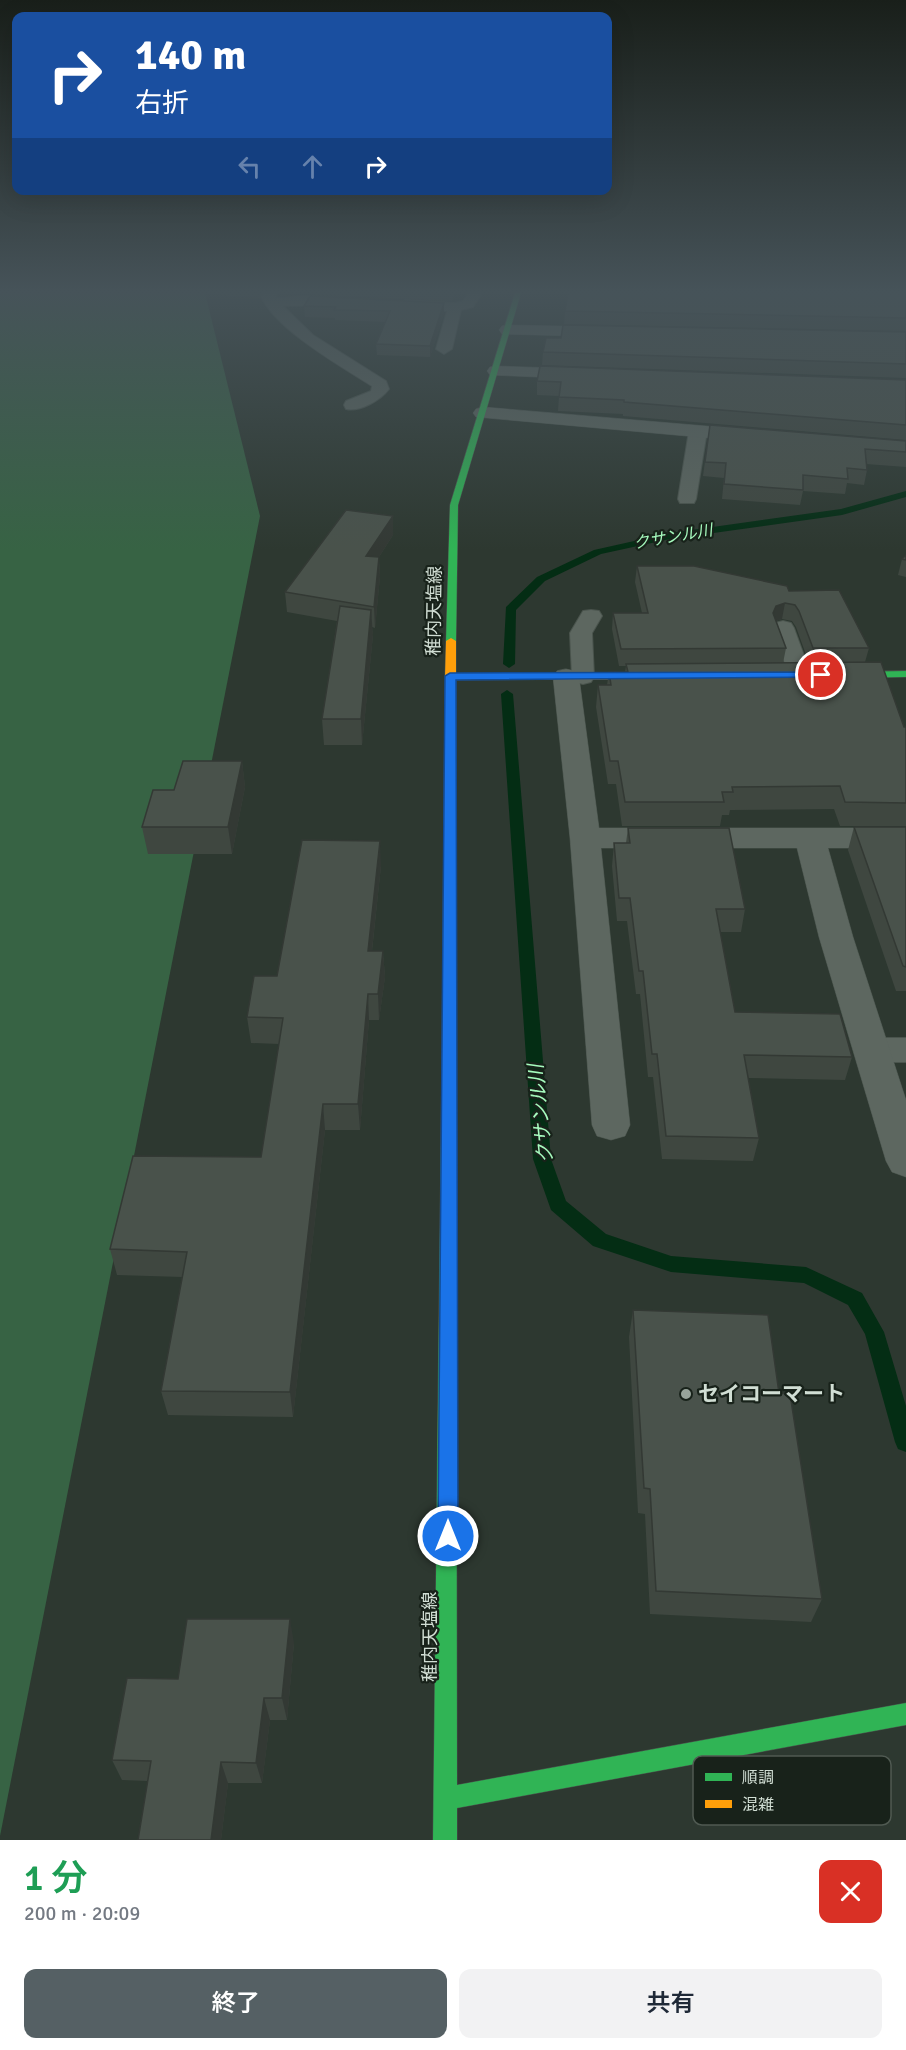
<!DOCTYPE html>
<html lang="ja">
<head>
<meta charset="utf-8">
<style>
	:root { --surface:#fff; --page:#f2f2f3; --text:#1f2937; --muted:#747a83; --accent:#556064 }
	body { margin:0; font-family:Signika,"Noto Sans JP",sans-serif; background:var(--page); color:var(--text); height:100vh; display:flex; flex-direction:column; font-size:22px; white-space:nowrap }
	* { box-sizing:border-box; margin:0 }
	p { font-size:20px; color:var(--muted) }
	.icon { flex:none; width:33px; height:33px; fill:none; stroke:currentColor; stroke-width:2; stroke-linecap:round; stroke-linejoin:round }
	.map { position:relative; height:1840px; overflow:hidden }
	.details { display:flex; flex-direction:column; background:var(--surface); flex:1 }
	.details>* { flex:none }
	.banner { position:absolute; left:12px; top:12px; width:600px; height:183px; border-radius:12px; box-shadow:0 6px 24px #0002; background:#1a4fa0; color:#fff; overflow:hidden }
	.pin { position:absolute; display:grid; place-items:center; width:51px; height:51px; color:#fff; margin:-26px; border:3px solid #fff; border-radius:50%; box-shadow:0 2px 6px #0007 }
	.me { position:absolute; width:66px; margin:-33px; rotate:0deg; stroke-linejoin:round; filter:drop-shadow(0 0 4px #0008) }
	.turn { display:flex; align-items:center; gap:21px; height:126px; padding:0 24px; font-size:27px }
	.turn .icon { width:78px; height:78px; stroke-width:2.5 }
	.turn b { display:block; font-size:42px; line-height:51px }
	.lanes { display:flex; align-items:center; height:57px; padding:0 24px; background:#0003; justify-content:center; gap:30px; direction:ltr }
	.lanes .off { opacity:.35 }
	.round { display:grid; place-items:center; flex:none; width:63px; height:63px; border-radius:12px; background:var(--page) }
	.overview { display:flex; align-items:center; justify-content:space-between; height:102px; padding:0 24px }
	h1 { font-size:36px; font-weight:600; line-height:45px; color:#1e9e55 }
	.primary-button { display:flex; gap:12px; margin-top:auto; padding:12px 24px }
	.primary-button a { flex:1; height:69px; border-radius:12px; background:var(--accent); color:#fff; font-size:24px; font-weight:600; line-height:69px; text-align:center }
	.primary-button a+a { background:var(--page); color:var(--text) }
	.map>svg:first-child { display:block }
</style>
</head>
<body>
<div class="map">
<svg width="906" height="1840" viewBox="0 0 906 1840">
	<rect width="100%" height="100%" fill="#2d3830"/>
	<!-- green -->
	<path fill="#376344" d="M 0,293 L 205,293 L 260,516 L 0,1836 Z"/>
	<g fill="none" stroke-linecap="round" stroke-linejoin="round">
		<!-- stream -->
		<g fill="#042d14" fill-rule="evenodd">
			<path d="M 906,491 L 906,497 L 842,515 L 670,539 L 601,554 L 545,581 L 516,610 L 515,664 L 509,668 L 503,664 L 506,607 L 537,577 L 594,550 L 670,533 L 841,509 Z"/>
			<path d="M 507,690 L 513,694 L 551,1159 L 566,1201 L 606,1234 L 671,1256 L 806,1267 L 862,1293 L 884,1332 L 906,1406 L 906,1452 L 898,1449 L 895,1442 L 865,1334 L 848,1305 L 804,1283 L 671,1272 L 593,1246 L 551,1210 L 533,1159 L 501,694 Z"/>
		</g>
		<defs>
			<g id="lane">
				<path d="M 264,293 L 276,293 L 276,298 L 304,296 L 352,299 L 354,302 C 348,308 296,305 283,306 L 313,335 L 386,381 L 389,389 C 381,400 360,412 346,409 L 344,405 L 346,401 L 371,391 L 372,386 C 342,367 275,329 261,296 Z"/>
				<path d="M 468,293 L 482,293 L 473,307 L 461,310 L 452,349 L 444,354 L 436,349 L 447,311 L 405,308 L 398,304 L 405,300 L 455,303 L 463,301 Z"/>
				<path d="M 698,426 L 704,427 L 707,431 L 696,499 L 694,503 L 680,503 L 678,499 L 689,431 L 692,427 Z"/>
				<path d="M 591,610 L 599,611 L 602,616 L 592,633 L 594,677 L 591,682 L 583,684 L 575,682 L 572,677 L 570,633 L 583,611 Z"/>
				<path d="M 783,621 L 791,623 L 794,628 L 811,675 L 808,680 L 800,682 L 792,680 L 789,675 L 772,628 L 775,623 Z"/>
				<path d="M 871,1038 L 906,1038 L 906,1062 L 871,1062 L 860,1058 L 855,1050 L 860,1042 Z"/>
			</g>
			<g id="street">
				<path d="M 508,325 L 608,327 L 614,328 L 617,332 L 614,336 L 608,337 L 502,334 L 499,330 L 502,326 Z"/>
				<path d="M 496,366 L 584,369 L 590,370 L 593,374 L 590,378 L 584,379 L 490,375 L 487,371 L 490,367 Z"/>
				<path d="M 483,407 L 753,430 L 760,432 L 763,436 L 760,440 L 753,442 L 476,417 L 473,413 L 476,409 Z"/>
				<path d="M 566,669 L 575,671 L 579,677 L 599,828 L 906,828 L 906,848 L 828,848 L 853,937 L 906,1100 L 906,1177 L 892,1172 L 886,1161 L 819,937 L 797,848 L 601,848 L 630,1125 L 625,1136 L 611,1140 L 597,1136 L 592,1125 L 570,838 L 553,677 L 557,671 Z"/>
			</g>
			<g id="fast">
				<path d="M 515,293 L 521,293 L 458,505 L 456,641 L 451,644 L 446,641 L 450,505 Z"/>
				<path d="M 906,671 L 906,677 L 842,678 L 837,675 L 842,672 Z"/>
				<path d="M 449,1044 L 454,1046 L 456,1050 L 457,1785 L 906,1703 L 906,1725 L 457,1808 L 457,1840 L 433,1840 L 442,1050 L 444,1046 Z"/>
			</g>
			<path id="slow" d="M 451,638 L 456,641 L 456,674 L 652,673 L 657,676 L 652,679 L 456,680 L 456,1050 L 454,1054 L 444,1054 L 442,1050 L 445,677 L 446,641 Z"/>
		</defs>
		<!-- lane casing -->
		<use href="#lane" stroke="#4a544d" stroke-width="2"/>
		<!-- street casing -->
		<use href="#street" stroke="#4a544d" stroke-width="1"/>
		<!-- fast casing -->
		<use href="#fast" stroke="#4a544d" stroke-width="1"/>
		<!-- slow casing -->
		<use href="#slow" stroke="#4a544d" stroke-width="1"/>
		<!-- lane -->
		<use href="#lane" fill="#5d6760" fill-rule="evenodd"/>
		<!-- street -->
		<use href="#street" fill="#5d6760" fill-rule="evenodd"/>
		<!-- fast -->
		<use href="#fast" fill="#30b455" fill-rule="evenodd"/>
		<!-- slow -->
		<use href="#slow" fill="#ff9f0a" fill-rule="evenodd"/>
	</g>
	<!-- wall -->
	<g fill="#3f4740" fill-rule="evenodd">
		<path d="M 220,293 L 262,293 L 260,298 L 220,295 Z"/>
		<path d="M 277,293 L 455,293 L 452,301 L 304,294 L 278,296 Z"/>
		<path d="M 906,293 L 906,331 L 564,324 L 565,311 Z"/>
		<path d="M 444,303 L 444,313 L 430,357 L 377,355 L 376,344 L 386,322 L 335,320 L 335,318 L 305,317 L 304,306 Z"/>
		<path d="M 906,332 L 906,378 L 542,365 L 543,352 L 561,338 Z"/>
		<path d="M 906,380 L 906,440 L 623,416 L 623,414 L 558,411 L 559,396 L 537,395 L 537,381 Z"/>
		<path d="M 710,425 L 906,441 L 906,467 L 866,464 L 867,470 L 864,485 L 847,483 L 845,494 L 803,491 L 800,505 L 722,499 L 724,478 L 703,476 Z"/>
		<path d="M 393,516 L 393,535 L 379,557 L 380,577 L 375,628 L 372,627 L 373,635 L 362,745 L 324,745 L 322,719 L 337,621 L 287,612 L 285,592 Z"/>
		<path d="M 906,555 L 906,577 L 898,575 L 902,559 Z"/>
		<path d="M 637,566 L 789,591 L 869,648 L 865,662 L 904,727 L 906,727 L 906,826 L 840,826 L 834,809 L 730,810 L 729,815 L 722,815 L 720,826 L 622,826 L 616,784 L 608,784 L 596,707 L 598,685 L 607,685 L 609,672 L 625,672 L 626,666 L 619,666 L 612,629 L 613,613 L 642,613 L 635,582 ZM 782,619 L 792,621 L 796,627 L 809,663 L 783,663 L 786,648 L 776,621 Z"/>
		<path d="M 242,761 L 245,787 L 232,854 L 148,854 L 142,827 L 174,790 Z"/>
		<path d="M 854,827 L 906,827 L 906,991 L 896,991 L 848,850 Z"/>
		<path d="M 628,828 L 745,909 L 741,932 L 720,932 L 735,1012 L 852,1057 L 845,1080 L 748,1078 L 759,1138 L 753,1161 L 662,1159 L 653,1077 L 648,1077 L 640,994 L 636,994 L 627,921 L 617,921 L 612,866 L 614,843 L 626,843 Z"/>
		<path d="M 381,866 L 372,951 L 383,951 L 385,977 L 379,1020 L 369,1020 L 360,1130 L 325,1130 L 293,1417 L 168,1415 L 161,1391 L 182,1277 L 117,1275 L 110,1249 L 261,1157 L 279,1044 L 251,1043 L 247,1017 L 277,976 Z"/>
		<path d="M 633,1310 L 779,1393 L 822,1599 L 811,1622 L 650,1614 L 645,1514 L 638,1513 L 629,1337 Z"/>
		<path d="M 294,1643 L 287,1720 L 270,1720 L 262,1783 L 228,1783 L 221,1840 L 138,1840 L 148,1781 L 122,1780 L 112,1760 L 178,1679 Z"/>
	</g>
	<!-- shaded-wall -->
	<g fill="#333934">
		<path d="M 278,293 L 304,293 L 304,294 L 278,296 Z"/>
		<path d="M 444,303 L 444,313 L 430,357 L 430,346 Z"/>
		<path d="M 393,516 L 393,535 L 379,557 L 380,577 L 375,628 L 374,607 L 366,556 Z"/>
		<path d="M 785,603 L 782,619 L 773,622 L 773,613 L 776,606 Z"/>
		<path d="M 371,610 L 373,635 L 362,745 L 361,719 Z"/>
		<path d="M 242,761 L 245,787 L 232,854 L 228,827 Z"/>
		<path d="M 380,841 L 381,866 L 369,977 L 368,951 Z"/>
		<path d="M 383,951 L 385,977 L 379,1020 L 378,994 Z"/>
		<path d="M 368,994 L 369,1020 L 360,1130 L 358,1104 Z"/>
		<path d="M 323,1104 L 325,1130 L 293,1417 L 290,1392 Z"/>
		<path d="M 290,1619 L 294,1643 L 287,1720 L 282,1698 Z"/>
		<path d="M 264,1698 L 270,1720 L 262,1783 L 256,1763 Z"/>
		<path d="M 221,1762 L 228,1783 L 221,1840 L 211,1840 Z"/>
	</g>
	<!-- building -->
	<g fill="#49524b" stroke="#333934" stroke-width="1.5">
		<path d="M 568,293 L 906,293 L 906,318 L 565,311 Z"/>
		<path d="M 310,296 L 444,303 L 430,346 L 376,344 L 390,311 L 334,310 L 336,307 L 304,306 Z"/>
		<path d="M 563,325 L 906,332 L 906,364 L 543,352 L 546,338 L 561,338 Z"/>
		<path d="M 540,366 L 906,380 L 906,425 L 624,402 L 624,400 L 559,397 L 561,382 L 537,381 Z"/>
		<path d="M 710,425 L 906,441 L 906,452 L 865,449 L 867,470 L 847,468 L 848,479 L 803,475 L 803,490 L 724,484 L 726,463 L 705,462 Z"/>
		<path d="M 346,510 L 393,516 L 366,556 L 379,557 L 374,607 L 285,592 Z"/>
		<path d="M 906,555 L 906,560 L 902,559 Z"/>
		<path d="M 637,566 L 694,566 L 787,586 L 789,591 L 839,590 L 869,648 L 813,648 L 799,611 L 795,605 L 785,603 L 776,606 L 773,613 L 786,648 L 621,649 L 613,613 L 648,613 Z"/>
		<path d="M 340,606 L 371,610 L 361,719 L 322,719 Z"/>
		<path d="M 881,662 L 904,727 L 906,727 L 906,803 L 845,802 L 840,786 L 732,787 L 733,792 L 722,792 L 724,802 L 625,802 L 618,761 L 610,761 L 598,685 L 611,685 L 609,672 L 628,672 L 626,664 Z"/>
		<path d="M 183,761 L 242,761 L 228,827 L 142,827 L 153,790 L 174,790 Z"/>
		<path d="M 854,827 L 906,827 L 906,967 L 903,966 Z"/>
		<path d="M 628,828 L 729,828 L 745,909 L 716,909 L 735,1012 L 840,1014 L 852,1057 L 744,1055 L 759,1138 L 666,1136 L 657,1054 L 652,1054 L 643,971 L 639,971 L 630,898 L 619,898 L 614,843 L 630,843 Z"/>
		<path d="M 302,840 L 380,841 L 368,951 L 383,951 L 378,994 L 368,994 L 358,1104 L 323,1104 L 290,1392 L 161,1391 L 187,1252 L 110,1249 L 133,1156 L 261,1157 L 283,1018 L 247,1017 L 254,976 L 277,976 Z"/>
		<path d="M 633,1310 L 768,1315 L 779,1393 L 790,1394 L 822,1599 L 656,1591 L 650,1489 L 644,1488 Z"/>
		<path d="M 187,1619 L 290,1619 L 282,1698 L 264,1698 L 256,1763 L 221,1762 L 211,1840 L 138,1840 L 151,1761 L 112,1760 L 127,1678 L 178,1679 Z"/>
	</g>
	<!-- sky -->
	<linearGradient id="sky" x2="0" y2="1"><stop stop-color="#191f1a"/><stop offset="0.53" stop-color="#465359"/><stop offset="1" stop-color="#465359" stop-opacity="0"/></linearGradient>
	<rect width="906" height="550" fill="url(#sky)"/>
	<!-- route -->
	<path fill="#1a73e8" stroke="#114b97" stroke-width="1.5" d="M 821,672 L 825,673 L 825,677 L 456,680 L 458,1536 L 455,1543 L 448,1546 L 441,1543 L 438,1536 L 445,676 L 450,673 Z"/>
	<!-- markers -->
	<circle fill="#98a49b" stroke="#18221a" stroke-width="2" cx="686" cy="1394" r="6"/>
	<g text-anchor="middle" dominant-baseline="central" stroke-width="4.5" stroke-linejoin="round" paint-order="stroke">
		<!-- far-water labels -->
		<g font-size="16" font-style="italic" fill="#a6fbbe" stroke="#18221a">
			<text transform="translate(673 537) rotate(-10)">クサンル川</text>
		</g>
		<!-- street labels -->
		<g font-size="18" fill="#d1ded4" stroke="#18221a">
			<text transform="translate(434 611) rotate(-89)">稚内天塩線</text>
			<text transform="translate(430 1637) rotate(-90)">稚内天塩線</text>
		</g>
		<!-- water labels -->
		<g font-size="20" font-style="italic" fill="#a6fbbe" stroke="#18221a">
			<text transform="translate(541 1114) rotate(-96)">クサンル川</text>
		</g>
		<!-- near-poi labels -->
		<g font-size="21" font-weight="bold" fill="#d1ded4" stroke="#18221a" text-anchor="start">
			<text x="698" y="1394">セイコーマート</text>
		</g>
	</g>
	<!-- legend -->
	<rect x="693" y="1756" width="198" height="69" rx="9" fill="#18221a" stroke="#505a52" stroke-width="1.5"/>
	<rect x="705" y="1773" width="27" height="8" fill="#30b455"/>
	<rect x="705" y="1800" width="27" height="8" fill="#ff9f0a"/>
	<g font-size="16" fill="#d1ded4">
		<text x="742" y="1783">順調</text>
		<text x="742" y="1810">混雑</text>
	</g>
</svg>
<div class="pin" style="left:821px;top:675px;background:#d93025"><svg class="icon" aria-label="arrive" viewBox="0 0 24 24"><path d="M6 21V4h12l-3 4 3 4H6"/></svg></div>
<svg class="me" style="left:448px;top:1536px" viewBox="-20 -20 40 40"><circle r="17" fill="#1a73e8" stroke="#fff" stroke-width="3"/><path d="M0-11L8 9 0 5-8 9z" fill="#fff"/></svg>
<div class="banner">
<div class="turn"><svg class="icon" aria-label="right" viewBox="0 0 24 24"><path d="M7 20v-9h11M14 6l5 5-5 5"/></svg><div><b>140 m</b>右折</div></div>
<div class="lanes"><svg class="icon off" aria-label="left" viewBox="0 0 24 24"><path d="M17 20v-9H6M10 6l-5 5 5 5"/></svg><svg class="icon off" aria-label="ahead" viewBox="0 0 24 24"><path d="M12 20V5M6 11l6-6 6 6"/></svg><svg class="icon" aria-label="right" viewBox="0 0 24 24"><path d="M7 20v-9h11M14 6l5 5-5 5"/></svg></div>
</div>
</div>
<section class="details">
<div class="overview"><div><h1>1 分</h1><p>200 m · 20:09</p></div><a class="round" style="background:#d93025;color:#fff"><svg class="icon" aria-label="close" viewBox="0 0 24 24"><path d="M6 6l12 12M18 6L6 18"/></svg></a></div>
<div class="primary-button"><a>終了</a><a>共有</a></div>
</section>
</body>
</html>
